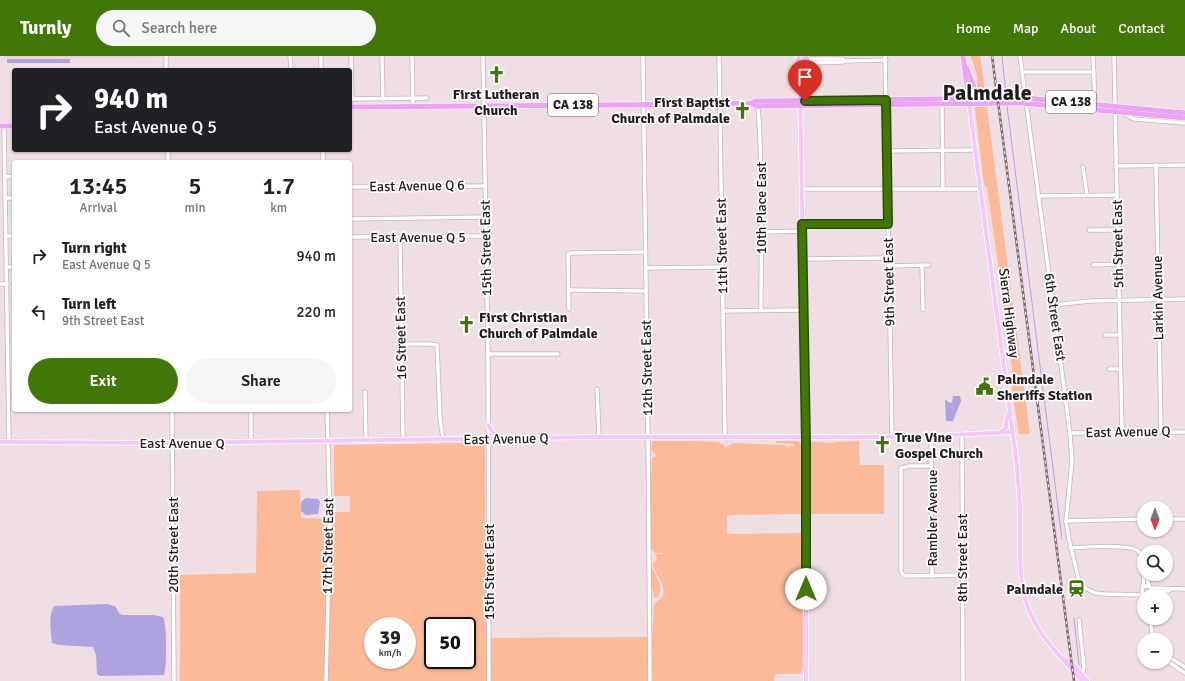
<!DOCTYPE html>
<html lang="en">
<head>
<meta charset="utf-8">
<style>
	:root { --surface:#fff; --page:#f6f6f6; --text:#222; --muted:#767676; --accent:#417707 }
	body { margin:0; font-family:Signika,sans-serif; background:var(--page); color:var(--text); height:100vh; display:flex; flex-direction:column; font-size:15px; white-space:nowrap }
	* { box-sizing:border-box; margin:0 }
	p { font-size:13px; color:var(--muted) }
	.icon { flex:none; width:22px; height:22px; fill:none; stroke:currentColor; stroke-width:2; stroke-linecap:round; stroke-linejoin:round }
	.map { position:relative; flex:1; overflow:hidden }
	.details { position:absolute; left:12px; top:104px; width:340px; height:252px; display:flex; flex-direction:column; background:var(--surface); border-radius:4px; box-shadow:0 1px 3px #0004 }
	.details>* { flex:none }
	.top-card { position:absolute; left:12px; top:12px; width:340px; height:84px; border-radius:4px; box-shadow:0 1px 3px #0004; background:#202124; color:#fff; overflow:hidden }
	.needle { width:26px; rotate:180deg }
	.tools { position:absolute; left:1137px; top:445px; display:grid; gap:8px }
	.tools a { display:grid; place-items:center; width:36px; height:36px; border-radius:50%; background:var(--surface); box-shadow:0 1px 3px #0004; font-size:20px }
	.speed { position:absolute; left:364px; top:561px; display:flex; gap:8px; font-size:20px; font-weight:700; text-align:center }
	.speed>* { display:grid; place-content:center; width:52px; height:52px; border-radius:50%; background:var(--surface); box-shadow:0 1px 3px #0004; line-height:1 }
	.speed small { font-size:10px; font-weight:400 }
	.speed .limit { border:2px solid #111; border-radius:6px; background:#fff; color:#111 }
	.pin { position:absolute; display:grid; place-items:center; width:34px; height:34px; color:#fff; margin:-41px -17px; border-radius:50% 50% 50% 0; rotate:-45deg; box-shadow:0 0 4px #0007 }
	.pin .icon { rotate:45deg }
	.me { position:absolute; width:44px; margin:-22px; rotate:0deg; stroke-linejoin:round; filter:drop-shadow(0 0 3px #0008) }
	.turn { display:flex; align-items:center; gap:14px; height:84px; padding:0 16px; font-size:18px }
	.turn .icon { width:52px; height:52px; stroke-width:2.5 }
	.turn b { display:block; font-size:28px; line-height:34px }
	.eta { display:flex; justify-content:space-evenly; align-items:center; height:68px; text-align:center }
	.eta b { font-size:24px; font-weight:600; line-height:28px }
	.cta { display:flex; gap:8px; margin-top:auto; padding:8px 16px }
	.cta a { flex:1; height:46px; border-radius:24px; background:var(--accent); color:#fff; font-size:16px; font-weight:600; line-height:46px; text-align:center }
	.cta a+a { background:var(--page); color:var(--text) }
	ul { padding:0; list-style:none }
	li { display:flex; align-items:center; gap:12px; height:56px; padding:0 16px }
	li div { flex:1 }
	li b { display:block; font-size:15px }
	li em { font-style:normal }
	header { display:flex; align-items:center; gap:24px; box-sizing:border-box; height:56px; padding:0 20px; background:var(--accent); color:#fff }
	header strong { font-size:19px }
	nav { display:flex; gap:22px; margin-inline-start:auto; font-size:14px }
	.search { width:280px; height:36px; background:var(--page); display:flex; align-items:center; gap:10px; box-sizing:border-box; padding:0 14px; border-radius:22px; color:var(--muted); font-size:15px }
	.map>svg:first-child { display:block }
</style>
</head>
<body>
<header>
<strong>Turnly</strong>
<div class="search"><svg class="icon" aria-label="search" viewBox="0 0 24 24"><circle cx="10" cy="10" r="6"/><path d="M15 15l6 6"/></svg>Search here</div>
<nav><a>Home</a><a>Map</a><a>About</a><a>Contact</a></nav>
</header>
<div class="map">
<svg width="1185" height="625" viewBox="0 0 1185 625">
	<rect width="100%" height="100%" fill="#f0dee5"/>
	<!-- built -->
	<path fill="#ead0db" d="M 4,0 L 159,0 L 158,1 L 4,2 Z"/>
	<!-- green -->
	<g fill="#fcba98" fill-rule="evenodd">
		<path d="M 971,0 L 980,0 L 985,36 L 980,36 L 977,32 L 977,20 Z"/>
		<path d="M 975,51 L 987,51 L 1030,378 L 1019,378 L 1018,372 L 1012,332 L 1012,311 L 1002,244 L 1003,243 L 987,132 L 984,128 Z"/>
		<path d="M 652,385 L 687,385 L 718,386 L 725,390 L 724,393 L 733,387 L 784,389 L 788,391 L 789,390 L 794,390 L 794,388 L 776,387 L 776,385 L 798,385 L 802,389 L 803,458 L 727,459 L 727,478 L 803,477 L 803,610 L 801,618 L 775,618 L 774,625 L 180,625 L 180,519 L 256,517 L 257,435 L 300,434 L 301,462 L 333,463 L 333,456 L 350,456 L 350,440 L 334,440 L 334,389 L 485,387 L 486,582 L 652,581 L 654,549 C 656,545 661,543 663,539 C 666,530 655,516 652,508 L 657,504 L 656,498 L 668,498 L 655,497 L 651,492 L 650,454 L 652,402 L 657,400 L 652,394 L 651,395 ZM 373,570 L 407,570 L 407,604 L 373,604 ZM 433,570 L 467,570 L 467,604 L 433,604 Z"/>
		<path d="M 859,385 L 860,409 L 884,409 L 884,458 L 811,458 L 808,456 L 809,389 L 813,386 L 831,387 L 837,386 Z"/>
		<path d="M 651,510 C 655,519 665,531 658,541 L 654,542 L 651,523 Z"/>
	</g>
	<!-- water -->
	<g fill="#afa2e1">
		<rect x="7" y="3" width="63" height="4"/>
		<path d="M 953,340 L 960,340 L 961,345 L 953,365 L 946,365 L 945,344 L 946,344 L 950,347 L 952,346 Z"/>
		<path d="M 306,442 L 318,443 L 320,446 L 318,458 L 306,459 L 301,455 L 301,446 Z"/>
		<path d="M 107,548 L 115,550 L 119,557 L 122,559 L 153,559 L 163,561 C 167,567 167,612 164,619 L 100,620 L 97,618 L 96,599 L 93,591 L 59,589 L 52,587 C 51,576 48,560 54,550 Z"/>
	</g>
	<g fill="none" stroke-linecap="round" stroke-linejoin="round">
		<!-- stream -->
		<g stroke="#afa2e1" stroke-width="1">
			<path d="M 1002,0 L 1006,38"/>
			<path d="M 1007,50 L 1062,483"/>
			<path d="M 1074,562 L 1079,609"/>
		</g>
		<defs>
			<g id="minor">
				<path d="M 166,0 L 166,14"/>
				<path d="M 290,0 L 291,14"/>
				<path d="M 321,0 L 321,14"/>
				<path d="M 351,0 L 352,43"/>
				<path d="M 382,0 L 383,43"/>
				<path d="M 412,0 L 413,51"/>
				<path d="M 483,0 L 488,298 L 489,625"/>
				<path d="M 643,0 L 648,381 L 650,625"/>
				<path d="M 719,0 L 725,381"/>
				<path d="M 885,0 L 892,380"/>
				<path d="M 1020,0 L 1070,377 L 1072,405 L 1066,465 L 1069,483 L 1078,521 L 1085,532 L 1095,537 L 1105,538 L 1143,539"/>
				<path d="M 1093,0 L 1095,48"/>
				<path d="M 1114,0 L 1122,376"/>
				<path d="M 806,2 L 811,3 L 843,3 L 845,5"/>
				<path d="M 806,8 L 810,7 L 842,6 L 845,5 L 886,4"/>
				<path d="M 1022,16 L 1094,16"/>
				<path d="M 350,43 L 427,42"/>
				<path d="M 942,47 L 943,133"/>
				<path d="M 758,50 C 763,118 761,186 761,254"/>
				<path d="M 1125,56 L 1126,59 L 1134,63 L 1185,67"/>
				<path d="M 4,70 L 9,386"/>
				<path d="M 168,94 L 168,106"/>
				<path d="M 323,94 L 323,106"/>
				<path d="M 887,95 L 976,94"/>
				<path d="M 1156,109 L 1161,376"/>
				<path d="M 1116,110 L 1185,109"/>
				<path d="M 1083,111 L 1087,139"/>
				<path d="M 5,121 L 14,120"/>
				<path d="M 350,131 L 484,130"/>
				<path d="M 802,133 L 981,133"/>
				<path d="M 1038,140 L 1117,139"/>
				<path d="M 5,142 L 14,142"/>
				<path d="M 350,163 L 486,161"/>
				<path d="M 802,168 L 888,168"/>
				<path d="M 1089,174 L 1117,174"/>
				<path d="M 762,176 L 803,175"/>
				<path d="M 6,180 L 14,180"/>
				<path d="M 350,181 L 487,180"/>
				<path d="M 400,181 L 403,384"/>
				<path d="M 803,203 L 889,202"/>
				<path d="M 1093,209 L 1118,208"/>
				<path d="M 889,210 L 929,209"/>
				<path d="M 922,210 L 923,254"/>
				<path d="M 7,211 L 14,211"/>
				<path d="M 646,212 L 723,211"/>
				<path d="M 0,228 L 7,228"/>
				<path d="M 569,234 L 646,235"/>
				<path d="M 1053,249 L 1090,245 L 1185,243"/>
				<path d="M 569,253 L 568,198 L 571,197 L 646,196"/>
				<path d="M 723,255 L 803,254"/>
				<path d="M 1105,279 L 1120,279"/>
				<path d="M 401,288 L 428,288 L 437,289 L 440,362 L 443,383"/>
				<path d="M 488,298 L 558,298"/>
				<path d="M 1109,313 L 1120,313"/>
				<path d="M 597,333 L 599,381"/>
				<path d="M 365,336 L 366,384"/>
				<path d="M 172,354 L 174,625"/>
				<path d="M 251,354 L 251,386"/>
				<path d="M 1070,377 L 1185,376"/>
				<path d="M 962,378 L 963,625"/>
				<path d="M 931,380 L 932,520"/>
				<path d="M 931,410 L 909,410 L 901,412 L 901,515 L 903,519 L 906,520 L 962,519"/>
				<path d="M 1166,463 L 1185,463"/>
				<path d="M 1066,465 L 1144,463"/>
				<path d="M 1070,492 C 1083,491 1131,488 1138,495 C 1145,501 1144,523 1143,531"/>
				<path d="M 1146,518 L 1149,530"/>
				<path d="M 1151,532 L 1185,533"/>
				<path d="M 1151,537 L 1169,535 L 1171,533"/>
				<path d="M 1146,540 L 1143,539 L 1142,534 L 1143,531 L 1147,530 L 1150,531 L 1152,535 L 1151,538 L 1148,540"/>
				<path d="M 1150,562 L 1153,584"/>
				<path d="M 1079,564 L 1084,611 L 1082,619"/>
				<path d="M 1166,599 L 1185,611"/>
				<path d="M 1166,604 L 1185,617"/>
				<path d="M 326,625 L 330,464 L 327,354"/>
			</g>
			<g id="major">
				<path d="M 799,0 L 797,6 L 800,28 L 806,386 L 806,625"/>
				<path d="M 800,20 L 804,10 L 807,5 L 807,2 L 804,0"/>
				<path d="M 969,47 L 1017,410 C 1018,426 1020,442 1020,459 C 1021,494 1016,530 1033,563 C 1045,587 1065,605 1082,625"/>
				<path d="M 488,369 L 494,378 L 501,382"/>
				<path d="M 1000,376 L 1006,372 L 1006,365 L 1009,357"/>
				<path d="M 0,386 L 173,387 L 599,381 L 881,381 L 931,380 L 1012,376"/>
				<path d="M 1062,602 C 1072,605 1081,617 1087,625"/>
			</g>
			<g id="highway">
				<path d="M 963,0 L 969,46"/>
				<path d="M 965,10 C 971,18 971,28 977,36 L 989,39 L 994,42"/>
				<path d="M 752,47 L 756,50 L 1021,47 L 1185,62"/>
				<path d="M 350,51 L 720,48 L 752,47 L 755,45 L 1026,42 L 1185,57"/>
				<path d="M 0,70 L 14,70"/>
			</g>
		</defs>
		<!-- minor casing -->
		<use href="#minor" stroke="#c5b4bb" stroke-width="5"/>
		<!-- major casing -->
		<use href="#major" stroke="#fff" stroke-width="5.5"/>
		<!-- highway casing -->
		<use href="#highway" stroke="#fff" stroke-width="6"/>
		<!-- minor -->
		<use href="#minor" stroke="#fff" stroke-width="3.5"/>
		<!-- major -->
		<use href="#major" stroke="#f4c8fa" stroke-width="4"/>
		<!-- highway -->
		<use href="#highway" stroke="#eca3f6" stroke-width="5"/>
		<defs>
			<path id="rail" d="M 992,0 L 1074,625"/>
		</defs>
		<!-- rail casing -->
		<use href="#rail" stroke="#776c70" stroke-width="2.5"/>
		<!-- rail -->
		<use href="#rail" stroke="#fff" stroke-width="1" stroke-dasharray="3" stroke-linecap="butt"/>
	</g>
	<g fill="none" stroke-linecap="round" stroke-linejoin="round">
		<defs>
			<path id="route" d="M 805,45 L 886,44 L 888,168 L 802,168 L 806,386 L 806,533"/>
		</defs>
		<!-- route casing -->
		<use href="#route" stroke="#2a4d05" stroke-width="10"/>
		<!-- route -->
		<use href="#route" stroke="#417707" stroke-width="7"/>
	</g>
	<!-- icons -->
	<defs>
		<symbol id="church-bare" viewBox="-9 -9 18 18"><path d="M-1.2-6h2.4v3.5h3.3v2.4h-3.3V6h-2.4V-.1h-3.3v-2.4h3.3Z" fill="#417707" stroke="#fff" stroke-width="2.5" paint-order="stroke"/></symbol>
		<symbol id="civic-bare" viewBox="-9 -9 18 18"><path d="M-.6-6.5H3V-4.5H.6V-3L4-1V1h2V6H-6V1h2V-1L-.6-3ZM-1.2 2.5V6h2.4V2.5Z" fill="#417707" stroke="#fff" stroke-width="2.5" paint-order="stroke"/></symbol>
		<symbol id="station-bare" viewBox="-9 -9 18 18"><path d="M-3-6H3Q5-6 5-4V2Q5 4 3 4L4.5 6H3L1.5 4h-3L-3 6H-4.5L-3 4Q-5 4-5 2V-4Q-5-6-3-6ZM-3.5-4v3h7v-3ZM-3.5 1v1.5H-2V1ZM2 1v1.5H3.5V1Z" fill="#417707" stroke="#fff" stroke-width="2.5" paint-order="stroke"/></symbol>
	</defs>
	<g fill-rule="evenodd">
		<use href="#church-bare" x="484" y="6" width="25" height="25"/>
		<use href="#church-bare" x="730" y="42" width="25" height="25"/>
		<use href="#church-bare" x="454" y="256" width="25" height="25"/>
		<use href="#civic-bare" x="972" y="318" width="25" height="25"/>
		<use href="#church-bare" x="870" y="376" width="25" height="25"/>
		<use href="#station-bare" x="1064" y="520" width="25" height="25"/>
	</g>
	<g text-anchor="middle" dominant-baseline="central" stroke-width="3.5" stroke-linejoin="round" paint-order="stroke">
		<!-- shield labels -->
		<g fill="#fff" stroke="#645f61" stroke-width="1">
			<rect x="1046" y="35" width="50" height="22" rx="3"/>
			<rect x="548" y="38" width="50" height="22" rx="3"/>
		</g>
		<g font-size="13" font-weight="bold" fill="#211a1d">
			<text x="1071" y="46">CA 138</text>
			<text x="573" y="49">CA 138</text>
		</g>
		<!-- poi labels -->
		<g font-size="14" font-weight="bold" fill="#211a1d" stroke="#fff" text-anchor="start">
			<text x="496" y="38" text-anchor="middle">First Lutheran<tspan x="496" dy="16">Church</tspan></text>
			<text x="730" y="46" text-anchor="end">First Baptist<tspan x="730" dy="16">Church of Palmdale</tspan></text>
			<text x="479" y="261">First Christian<tspan x="479" dy="16">Church of Palmdale</tspan></text>
			<text x="997" y="323">Palmdale<tspan x="997" dy="16">Sheriffs Station</tspan></text>
			<text x="895" y="381">True Vine<tspan x="895" dy="16">Gospel Church</tspan></text>
			<text x="1063" y="533" text-anchor="end">Palmdale</text>
		</g>
		<!-- street labels -->
		<g font-size="14" fill="#211a1d" stroke="#fff">
			<text transform="translate(417 130) rotate(-1)">East Avenue Q 6</text>
			<text transform="translate(761 152) rotate(-90)">10th Place East</text>
			<text x="418" y="181">East Avenue Q 5</text>
			<text transform="translate(1118 188) rotate(-91)">5th Street East</text>
			<text transform="translate(722 190) rotate(-91)">11th Street East</text>
			<text transform="translate(486 192) rotate(-91)">15th Street East</text>
			<text transform="translate(889 226) rotate(-91)">9th Street East</text>
			<text transform="translate(1158 242) rotate(-91)">Larkin Avenue</text>
			<text transform="translate(1009 257) rotate(83)">Sierra Highway</text>
			<text transform="translate(1055 261) rotate(82)">6th Street East</text>
			<text transform="translate(401 282) rotate(-91)">16 Street East</text>
			<text transform="translate(647 312) rotate(-91)">12th Street East</text>
			<text transform="translate(1128 376) rotate(-1)">East Avenue Q</text>
			<text transform="translate(506 383) rotate(-1)">East Avenue Q</text>
			<text x="182" y="387">East Avenue Q</text>
			<text transform="translate(932 462) rotate(-90)">Rambler Avenue</text>
			<text transform="translate(173 489) rotate(-90)">20th Street East</text>
			<text transform="translate(328 490) rotate(-89)">17th Street East</text>
			<text transform="translate(962 502) rotate(-90)">8th Street East</text>
			<text transform="translate(489 516) rotate(-90)">15th Street East</text>
		</g>
		<!-- town labels -->
		<g font-size="22" font-weight="bold" fill="#211a1d" stroke="#fff">
			<text x="987" y="36">Palmdale</text>
		</g>
	</g>
</svg>
<div class="tools">
<a><svg class="needle" viewBox="-14 -14 28 28"><path d="M0-13l5 13h-10z" fill="#e53935"/><path d="M0 13l5-13h-10z" fill="#767676"/></svg></a>
<a><svg class="icon" aria-label="search" viewBox="0 0 24 24"><circle cx="10" cy="10" r="6"/><path d="M15 15l6 6"/></svg></a>
<a>+</a>
<a>−</a>
</div>
<div class="speed"><div>39<small>km/h</small></div><div class="limit">50</div></div>
<div class="pin" style="left:805px;top:45px;background:#d93025"><svg class="icon" aria-label="arrive" viewBox="0 0 24 24"><path d="M6 21V4h12l-3 4 3 4H6"/></svg></div>
<svg class="me" style="left:806px;top:533px" viewBox="-20 -20 40 40"><circle r="19" fill="#fff"/><path d="M0-13L10 11 0 6-10 11z" fill="#417707"/></svg>
<div class="top-card">
<div class="turn"><svg class="icon" aria-label="right" viewBox="0 0 24 24"><path d="M7 20v-9h11M14 6l5 5-5 5"/></svg><div><b>940 m</b>East Avenue Q 5</div></div>
</div>
<section class="details">
<div class="eta">
<div><b>13:45</b><p>Arrival</p></div>
<div><b>5</b><p>min</p></div>
<div><b>1.7</b><p>km</p></div>
</div>
<ul>
<li><svg class="icon" aria-label="right" viewBox="0 0 24 24"><path d="M7 20v-9h11M14 6l5 5-5 5"/></svg><div><b>Turn right</b><p>East Avenue Q 5</p></div><em>940 m</em></li>
<li><svg class="icon" aria-label="left" viewBox="0 0 24 24"><path d="M17 20v-9H6M10 6l-5 5 5 5"/></svg><div><b>Turn left</b><p>9th Street East</p></div><em>220 m</em></li>
</ul>
<div class="cta"><a>Exit</a><a>Share</a></div>
</section>
</div>
</body>
</html>
